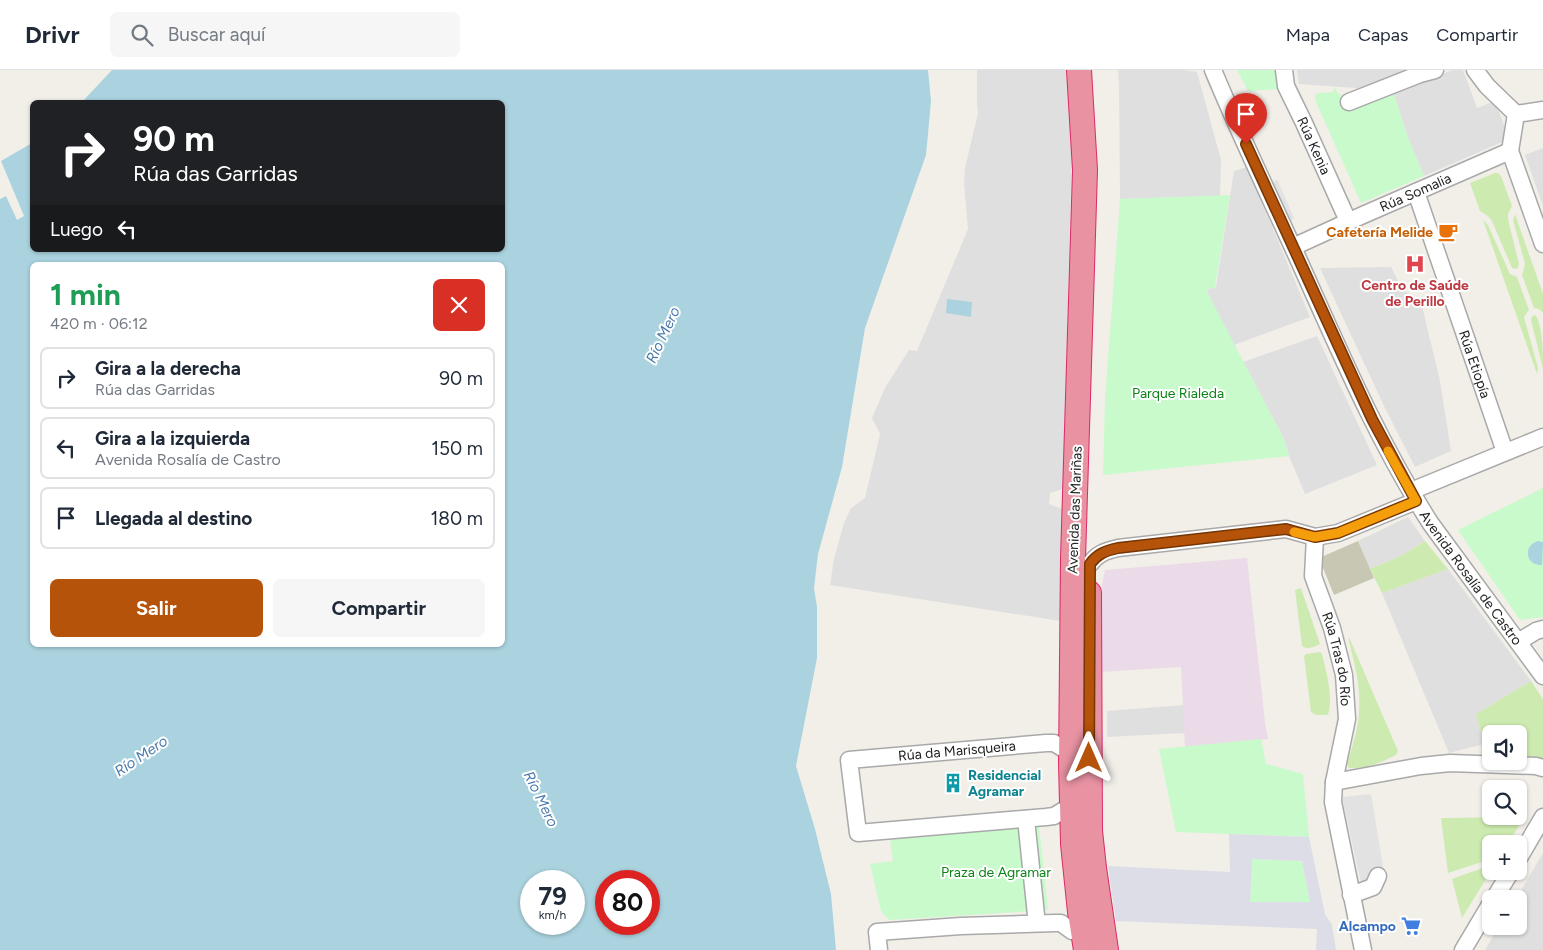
<!DOCTYPE html>
<html lang="es">
<head>
<meta charset="utf-8">
<style>
	:root { --surface:#fff; --page:#f6f6f7; --text:#1f2937; --muted:#747a83; --line:#e0e1e3; --accent:#b45309 }
	body { margin:0; font-family:Figtree,sans-serif; background:var(--page); color:var(--text); height:100vh; display:flex; flex-direction:column; font-size:19px; white-space:nowrap }
	* { box-sizing:border-box; margin:0 }
	p { font-size:16px; color:var(--muted) }
	.icon { flex:none; width:28px; height:28px; fill:none; stroke:currentColor; stroke-width:2; stroke-linecap:round; stroke-linejoin:round }
	.map { position:relative; flex:1; overflow:hidden }
	.drawer { position:absolute; left:30px; top:192px; width:475px; height:385px; display:flex; flex-direction:column; background:var(--surface); border-radius:8px; box-shadow:0 1px 4px #0004 }
	.drawer>* { flex:none }
	.hud { position:absolute; left:30px; top:30px; width:475px; height:152px; border-radius:8px; box-shadow:0 1px 4px #0004; background:#202124; color:#fff; overflow:hidden }
	.buttons { position:absolute; left:1482px; top:655px; display:grid; gap:10px }
	.buttons a { display:grid; place-items:center; width:45px; height:45px; border-radius:8px; background:var(--surface); box-shadow:0 1px 4px #0004; font-size:25px }
	.speed { position:absolute; left:520px; top:800px; display:flex; gap:10px; font-size:25px; font-weight:700; text-align:center }
	.speed>* { display:grid; place-content:center; width:65px; height:65px; border-radius:50%; background:var(--surface); box-shadow:0 1px 4px #0004; line-height:1 }
	.speed small { font-size:12px; font-weight:400 }
	.speed .limit { border:8px solid #d22; background:#fff; color:#111 }
	.pin { position:absolute; display:grid; place-items:center; width:42px; height:42px; color:#fff; margin:-51px -21px; border-radius:50% 50% 50% 0; rotate:-45deg; box-shadow:0 0 5px #0007 }
	.pin .icon { rotate:45deg }
	.me { position:absolute; width:55px; margin:-28px; rotate:0deg; stroke-linejoin:round; filter:drop-shadow(0 0 4px #0008) }
	.turn { display:flex; align-items:center; gap:18px; height:105px; padding:0 20px; font-size:22px }
	.turn .icon { width:65px; height:65px; stroke-width:2.5 }
	.turn b { display:block; font-size:35px; line-height:42px }
	.then { display:flex; align-items:center; height:48px; padding:0 20px; background:#0003; gap:10px; font-size:19px }
	.round { display:grid; place-items:center; flex:none; width:52px; height:52px; border-radius:8px; background:var(--page) }
	.overview { display:flex; align-items:center; justify-content:space-between; height:85px; padding:0 20px }
	h1 { font-size:30px; font-weight:700; line-height:38px; color:#1e9e55 }
	.button { display:flex; gap:10px; margin-top:auto; padding:10px 20px }
	.button a { flex:1; height:58px; border-radius:8px; background:var(--accent); color:#fff; font-size:20px; font-weight:700; line-height:58px; text-align:center }
	.button a+a { background:var(--page); color:var(--text) }
	ul { padding:0; list-style:none }
	li { display:flex; align-items:center; gap:15px; height:62px; margin:0 10px 8px; padding:0 10px; border:2px solid var(--line); border-radius:8px }
	li div { flex:1 }
	li b { display:block; font-size:19px }
	li em { font-style:normal }
	header { display:flex; align-items:center; gap:30px; box-sizing:border-box; height:70px; padding:0 25px; background:var(--surface); border-bottom:1px solid var(--line) }
	header strong { font-size:24px }
	nav { display:flex; gap:28px; margin-inline-start:auto; font-size:18px }
	.search { width:350px; height:45px; background:var(--page); display:flex; align-items:center; gap:12px; box-sizing:border-box; padding:0 18px; border-radius:8px; color:var(--muted); font-size:19px }
	.map>svg:first-child { display:block }
</style>
</head>
<body>
<header>
<strong>Drivr</strong>
<div class="search"><svg class="icon" aria-label="search" viewBox="0 0 24 24"><circle cx="10" cy="10" r="6"/><path d="M15 15l6 6"/></svg>Buscar aquí</div>
<nav><a>Mapa</a><a>Capas</a><a>Compartir</a></nav>
</header>
<div class="map">
<svg width="1543" height="880" viewBox="0 0 1543 880">
	<rect width="100%" height="100%" fill="#f2efe9"/>
	<!-- residential -->
	<g fill="#e0dfdf">
		<path d="M 977,0 L 1068,0 L 1072,76 L 1063,419 L 1050,423 L 1049,434 L 1062,439 L 1060,551 L 830,515 L 834,489 L 844,453 L 851,438 L 865,428 L 873,394 L 880,364 L 872,348 L 885,318 L 909,280 L 917,281 L 968,159 L 964,114 L 965,98 L 978,43 L 977,34 Z"/>
		<path d="M 1118,0 L 1184,0 L 1197,2 L 1221,90 L 1220,126 L 1120,129 L 1119,16 Z"/>
		<path d="M 1297,0 L 1425,0 L 1369,19 L 1299,14 Z"/>
		<path d="M 1453,0 L 1463,0 L 1477,38 L 1495,31 L 1509,69 L 1424,106 L 1407,65 L 1393,21 Z"/>
		<path d="M 1543,78 L 1543,136 L 1525,85 Z"/>
		<path d="M 1247,97 L 1310,247 L 1234,275 L 1206,220 L 1216,217 L 1234,101 Z"/>
		<path d="M 1391,197 L 1402,219 L 1421,232 L 1440,311 L 1451,381 L 1415,397 L 1384,336 L 1320,198 Z"/>
		<path d="M 1317,266 L 1377,395 L 1305,424 L 1289,386 L 1284,369 L 1243,292 Z"/>
		<path d="M 1408,447 L 1425,471 L 1403,485 L 1370,499 L 1358,471 Z"/>
		<path d="M 1448,499 L 1531,611 L 1476,644 L 1484,674 L 1449,683 L 1382,523 Z"/>
		<path d="M 1184,635 L 1185,663 L 1107,667 L 1107,641 Z"/>
		<path d="M 1543,783 L 1543,880 L 1485,880 L 1499,856 L 1519,856 L 1519,829 L 1516,829 Z"/>
	</g>
	<!-- industrial -->
	<path fill="#ebdbe8" d="M 1247,488 L 1265,652 L 1268,669 L 1185,677 L 1181,597 L 1100,602 L 1102,514 L 1105,500 Z"/>
	<!-- construction -->
	<path fill="#c7c7b4" d="M 1358,471 L 1374,508 L 1334,525 L 1319,488 Z"/>
	<!-- grass -->
	<g fill="#cdebb0">
		<path d="M 1495,103 L 1498,103 L 1501,106 L 1512,136 L 1508,144 L 1508,149 L 1519,194 L 1518,198 L 1515,199 L 1512,198 L 1492,151 L 1488,146 L 1480,141 L 1470,113 Z"/>
		<path d="M 1515,144 L 1543,224 L 1543,243 L 1539,239 L 1534,238 L 1522,205 L 1525,194 L 1513,150 Z"/>
		<path d="M 1483,150 L 1488,155 L 1510,204 L 1517,207 L 1529,240 L 1524,247 L 1538,298 L 1537,304 Z"/>
		<path d="M 1535,245 C 1543,254 1543,285 1543,299 L 1531,250 L 1532,246 Z"/>
		<path d="M 1425,471 L 1448,499 L 1382,523 L 1370,499 L 1403,485 Z"/>
		<path d="M 1301,518 L 1320,574 C 1315,577 1307,580 1302,576 L 1295,520 Z"/>
		<path d="M 1349,567 L 1398,681 L 1396,685 C 1379,693 1368,699 1349,698 L 1347,694 C 1352,677 1358,660 1359,643 C 1361,619 1355,595 1349,572 Z"/>
		<path d="M 1320,582 L 1322,584 C 1326,601 1334,628 1328,645 L 1316,645 L 1311,642 L 1304,586 L 1306,584 Z"/>
		<path d="M 1531,611 L 1543,629 L 1543,689 L 1519,689 L 1519,664 L 1491,664 L 1491,678 L 1484,674 L 1476,644 Z"/>
		<path d="M 1524,747 L 1508,774 L 1491,774 L 1491,789 L 1448,803 L 1441,748 Z"/>
		<path d="M 1491,795 L 1491,801 L 1462,848 L 1452,809 Z"/>
	</g>
	<!-- park -->
	<g fill="#c8facc">
		<path d="M 1237,0 L 1275,0 L 1279,19 L 1248,21 Z"/>
		<path d="M 1334,17 L 1338,23 L 1345,28 L 1393,21 L 1407,65 L 1424,106 L 1361,133 L 1316,32 L 1315,25 L 1318,23 L 1333,22 Z"/>
		<path d="M 1230,125 L 1215,217 L 1206,220 L 1284,369 L 1289,386 L 1103,405 L 1105,329 L 1120,129 Z"/>
		<path d="M 1543,418 L 1543,547 L 1520,550 L 1458,460 Z"/>
		<path d="M 1261,669 L 1266,694 L 1303,704 L 1309,767 L 1176,762 L 1159,679 Z"/>
		<path d="M 1039,755 L 1048,840 L 889,850 L 881,841 L 870,794 L 893,791 L 890,769 Z"/>
		<path d="M 1251,789 L 1302,791 L 1310,832 L 1250,832 Z"/>
	</g>
	<!-- parking -->
	<g fill="#e2e2e2">
		<path d="M 1239,23 L 1256,63 L 1248,74 L 1230,33 Z"/>
		<path d="M 1277,109 L 1294,148 L 1286,157 L 1268,118 Z"/>
		<path d="M 1371,724 L 1384,803 L 1361,813 L 1342,727 Z"/>
	</g>
	<!-- plaza -->
	<path fill="#dddde8" fill-rule="evenodd" d="M 1229,764 L 1309,767 L 1325,844 L 1332,855 L 1336,880 L 1316,880 L 1317,859 L 1116,851 L 1108,796 L 1230,802 ZM 1252,789 L 1302,791 L 1310,832 L 1250,832 Z"/>
	<!-- water -->
	<g fill="#aad3df" fill-rule="evenodd">
		<path d="M 112,0 L 928,0 L 931,31 L 926,85 L 865,258 L 842,397 L 818,484 L 814,518 L 817,537 L 817,588 L 796,696 L 815,759 L 831,824 L 836,880 L 0,880 L 0,129 L 6,126 L 17,150 L 24,146 L 1,91 L 32,73 L 32,180 L 502,180 L 502,32 L 82,32 ZM 32,195 L 502,195 L 502,575 L 32,575 ZM 531,811 L 574,811 L 574,854 L 531,854 ZM 606,811 L 649,811 L 649,854 L 606,854 Z"/>
		<path d="M 947,229 L 972,232 L 971,247 L 946,243 Z"/>
		<path d="M 1538,471 L 1543,472 L 1542,495 C 1526,496 1522,476 1538,471 Z"/>
	</g>
	<g fill="none" stroke-linecap="round" stroke-linejoin="round">
		<defs>
			<g id="minor">
				<path id="s1" d="M 1213,0 C 1240,65 1271,129 1300,193 C 1340,282 1378,372 1431,454 L 1543,606"/>
				<path id="s2" d="M 1284,0 L 1286,16 L 1304,53 L 1348,151"/>
				<path d="M 1475,0 L 1487,16 L 1516,44 L 1543,40"/>
				<path d="M 1349,32 L 1420,4 L 1435,0"/>
				<path d="M 1516,44 L 1510,81 L 1543,174"/>
				<path id="s3" d="M 1416,122 L 1505,382"/>
				<path id="s4" d="M 1293,177 L 1363,145 L 1510,81"/>
				<path d="M 1411,421 L 1543,367"/>
				<path id="s5" d="M 1315,467 L 1313,506 L 1332,558 L 1344,605 L 1347,649 L 1334,712 L 1333,732 L 1363,880"/>
				<path d="M 1090,494 C 1097,484 1105,481 1118,478 L 1286,459 L 1315,467 L 1338,463 L 1416,431"/>
				<path d="M 1518,572 L 1536,561 L 1543,559"/>
				<path d="M 1064,679 L 1054,673 L 1046,673 L 849,690 L 858,763 L 1046,747 L 1054,746 L 1064,740"/>
				<path d="M 1334,712 L 1421,696 L 1450,693 L 1536,696 L 1543,698"/>
				<path d="M 1026,749 L 1036,845 L 1036,853"/>
				<path d="M 1519,788 L 1543,747"/>
				<path d="M 1351,825 L 1373,817 L 1378,806"/>
				<path d="M 1494,829 L 1511,801"/>
				<path d="M 879,880 L 877,862 L 961,856 L 1055,853 L 1061,853 L 1072,861"/>
				<path d="M 1463,880 L 1491,833"/>
			</g>
			<g id="highway">
				<path d="M 1079,0 L 1085,100 L 1073,489 L 1071,693 L 1073,774 L 1080,842 L 1086,880"/>
				<path d="M 1089,523 L 1090,761 L 1094,798 L 1106,880"/>
			</g>
		</defs>
		<!-- minor casing -->
		<use href="#minor" stroke="#a9a9a9" stroke-width="19"/>
		<!-- highway casing -->
		<use href="#highway" stroke="#dc2a67" stroke-width="26"/>
		<!-- minor -->
		<use href="#minor" stroke="#fff" stroke-width="16"/>
		<!-- highway -->
		<use href="#highway" stroke="#e892a2" stroke-width="24"/>
	</g>
	<g fill="none" stroke-linecap="round" stroke-linejoin="round">
		<defs>
			<path id="route" d="M 1089,688 L 1090,494 C 1097,484 1105,481 1118,478 L 1286,459 L 1315,467 L 1338,463 L 1416,431 L 1372,349 L 1246,74"/>
		</defs>
		<!-- route casing -->
		<use href="#route" stroke="#753606" stroke-width="12"/>
		<!-- route -->
		<use href="#route" stroke="#b45309" stroke-width="9"/>
		<!-- slow -->
		<path stroke="#f59e0b" stroke-width="9" d="M 1294,462 L 1315,467 L 1338,463 L 1416,431 L 1388,381"/>
	</g>
	<!-- icons -->
	<defs>
		<symbol id="cafe-bare" viewBox="-9 -9 18 18"><path d="M-5.5-4.5H6V0H3Q3 3.5 0 3.5H-2.5Q-5.5 3.5-5.5 0ZM3-3.2v2h1.7v-2ZM-6 4.5H4V6H-6Z" fill="#e8710a" stroke="#fff" stroke-width="2.5" paint-order="stroke"/></symbol>
		<symbol id="hospital-bare" viewBox="-9 -9 18 18"><path d="M-5-5h3v3.5h4V-5h3V5h-3V1.5h-4V5h-3Z" fill="#e0444e" stroke="#fff" stroke-width="2.5" paint-order="stroke"/></symbol>
		<symbol id="building-bare" viewBox="-9 -9 18 18"><path d="M-4-6H4V6H1V3H-1V6H-4ZM-2.5-4.3h1.7v1.8h-1.7ZM.8-4.3h1.7v1.8H.8ZM-2.5-1h1.7V.8h-1.7ZM.8-1h1.7V.8H.8Z" fill="#0f9aa8" stroke="#fff" stroke-width="2.5" paint-order="stroke"/></symbol>
		<symbol id="supermarket-bare" viewBox="-9 -9 18 18"><path d="M-6-5.5h2.5l.6 2H6L4.5 2H-2.5L-4.4-4H-6ZM-1.5 3.2a1.3 1.3 0 1 0 .1 0ZM3 3.2a1.3 1.3 0 1 0 .1 0Z" fill="#3f7fe0" stroke="#fff" stroke-width="2.5" paint-order="stroke"/></symbol>
	</defs>
	<g fill-rule="evenodd">
		<use href="#cafe-bare" x="1434" y="148" width="28" height="28"/>
		<use href="#hospital-bare" x="1401" y="180" width="28" height="28"/>
		<use href="#building-bare" x="939" y="699" width="28" height="28"/>
		<use href="#supermarket-bare" x="1397" y="842" width="28" height="28"/>
	</g>
	<g text-anchor="middle" dominant-baseline="central" stroke-width="4" stroke-linejoin="round" paint-order="stroke">
		<!-- street labels -->
		<g font-size="14" fill="#222" stroke="#fff">
			<text stroke="none"><textPath href="#s2" startOffset="82">Rúa Kenia</textPath></text>
			<text stroke="none"><textPath href="#s4" startOffset="134">Rúa Somalia</textPath></text>
			<text stroke="none"><textPath href="#s3" startOffset="182">Rúa Etiopía</textPath></text>
			<text transform="translate(1075 440) rotate(-88)">Avenida das Mariñas</text>
			<text stroke="none"><textPath href="#s1" startOffset="571">Avenida Rosalía de Castro</textPath></text>
			<text stroke="none"><textPath href="#s5" startOffset="126">Rúa Tras do Río</textPath></text>
			<text transform="translate(957 681) rotate(-5)">Rúa da Marisqueira</text>
		</g>
		<!-- food labels -->
		<g font-size="14" font-weight="bold" fill="#c56008" stroke="#fff" text-anchor="end">
			<text x="1433" y="162">Cafetería Melide</text>
		</g>
		<!-- health labels -->
		<g font-size="14" font-weight="bold" fill="#be3a42" stroke="#fff">
			<text x="1415" y="215">Centro de Saúde<tspan x="1415" dy="16">de Perillo</tspan></text>
		</g>
		<!-- park labels -->
		<g font-size="14" fill="#0c8416" stroke="#fff">
			<text x="1178" y="323">Parque Rialeda</text>
			<text x="996" y="802">Praza de Agramar</text>
		</g>
		<!-- culture labels -->
		<g font-size="14" font-weight="bold" fill="#0d838f" stroke="#fff" text-anchor="start">
			<text x="968" y="705">Residencial<tspan x="968" dy="16">Agramar</tspan></text>
		</g>
		<!-- shop labels -->
		<g font-size="14" font-weight="bold" fill="#366cbe" stroke="#fff" text-anchor="end">
			<text x="1396" y="856">Alcampo</text>
		</g>
		<!-- water labels -->
		<g font-size="15" font-style="italic" fill="#4a7aab" stroke="#fff">
			<text transform="translate(663 265) rotate(-65)">Río Mero</text>
			<text transform="translate(141 686) rotate(-34)">Río Mero</text>
			<text transform="translate(541 729) rotate(64)">Río Mero</text>
		</g>
	</g>
</svg>
<div class="buttons">
<a><svg class="icon" aria-label="sound" viewBox="0 0 24 24"><path d="M4 9h4l5-4v14l-5-4H4zM17 9q2 3 0 6"/></svg></a>
<a><svg class="icon" aria-label="search" viewBox="0 0 24 24"><circle cx="10" cy="10" r="6"/><path d="M15 15l6 6"/></svg></a>
<a>+</a>
<a>−</a>
</div>
<div class="speed"><div>79<small>km/h</small></div><div class="limit">80</div></div>
<div class="pin" style="left:1246px;top:74px;background:#d93025"><svg class="icon" aria-label="arrive" viewBox="0 0 24 24"><path d="M6 21V4h12l-3 4 3 4H6"/></svg></div>
<svg class="me" style="left:1089px;top:688px" viewBox="-20 -20 40 40"><path d="M0-17L14 15 0 8-14 15z" fill="#b45309" stroke="#fff" stroke-width="4"/></svg>
<div class="hud">
<div class="turn"><svg class="icon" aria-label="right" viewBox="0 0 24 24"><path d="M7 20v-9h11M14 6l5 5-5 5"/></svg><div><b>90 m</b>Rúa das Garridas</div></div>
<div class="then">Luego<svg class="icon" aria-label="left" viewBox="0 0 24 24"><path d="M17 20v-9H6M10 6l-5 5 5 5"/></svg></div>
</div>
<section class="drawer">
<div class="overview"><div><h1>1 min</h1><p>420 m · 06:12</p></div><a class="round" style="background:#d93025;color:#fff"><svg class="icon" aria-label="close" viewBox="0 0 24 24"><path d="M6 6l12 12M18 6L6 18"/></svg></a></div>
<ul>
<li><svg class="icon" aria-label="right" viewBox="0 0 24 24"><path d="M7 20v-9h11M14 6l5 5-5 5"/></svg><div><b>Gira a la derecha</b><p>Rúa das Garridas</p></div><em>90 m</em></li>
<li><svg class="icon" aria-label="left" viewBox="0 0 24 24"><path d="M17 20v-9H6M10 6l-5 5 5 5"/></svg><div><b>Gira a la izquierda</b><p>Avenida Rosalía de Castro</p></div><em>150 m</em></li>
<li><svg class="icon" aria-label="arrive" viewBox="0 0 24 24"><path d="M6 21V4h12l-3 4 3 4H6"/></svg><div><b>Llegada al destino</b></div><em>180 m</em></li>
</ul>
<div class="button"><a>Salir</a><a>Compartir</a></div>
</section>
</div>
</body>
</html>
